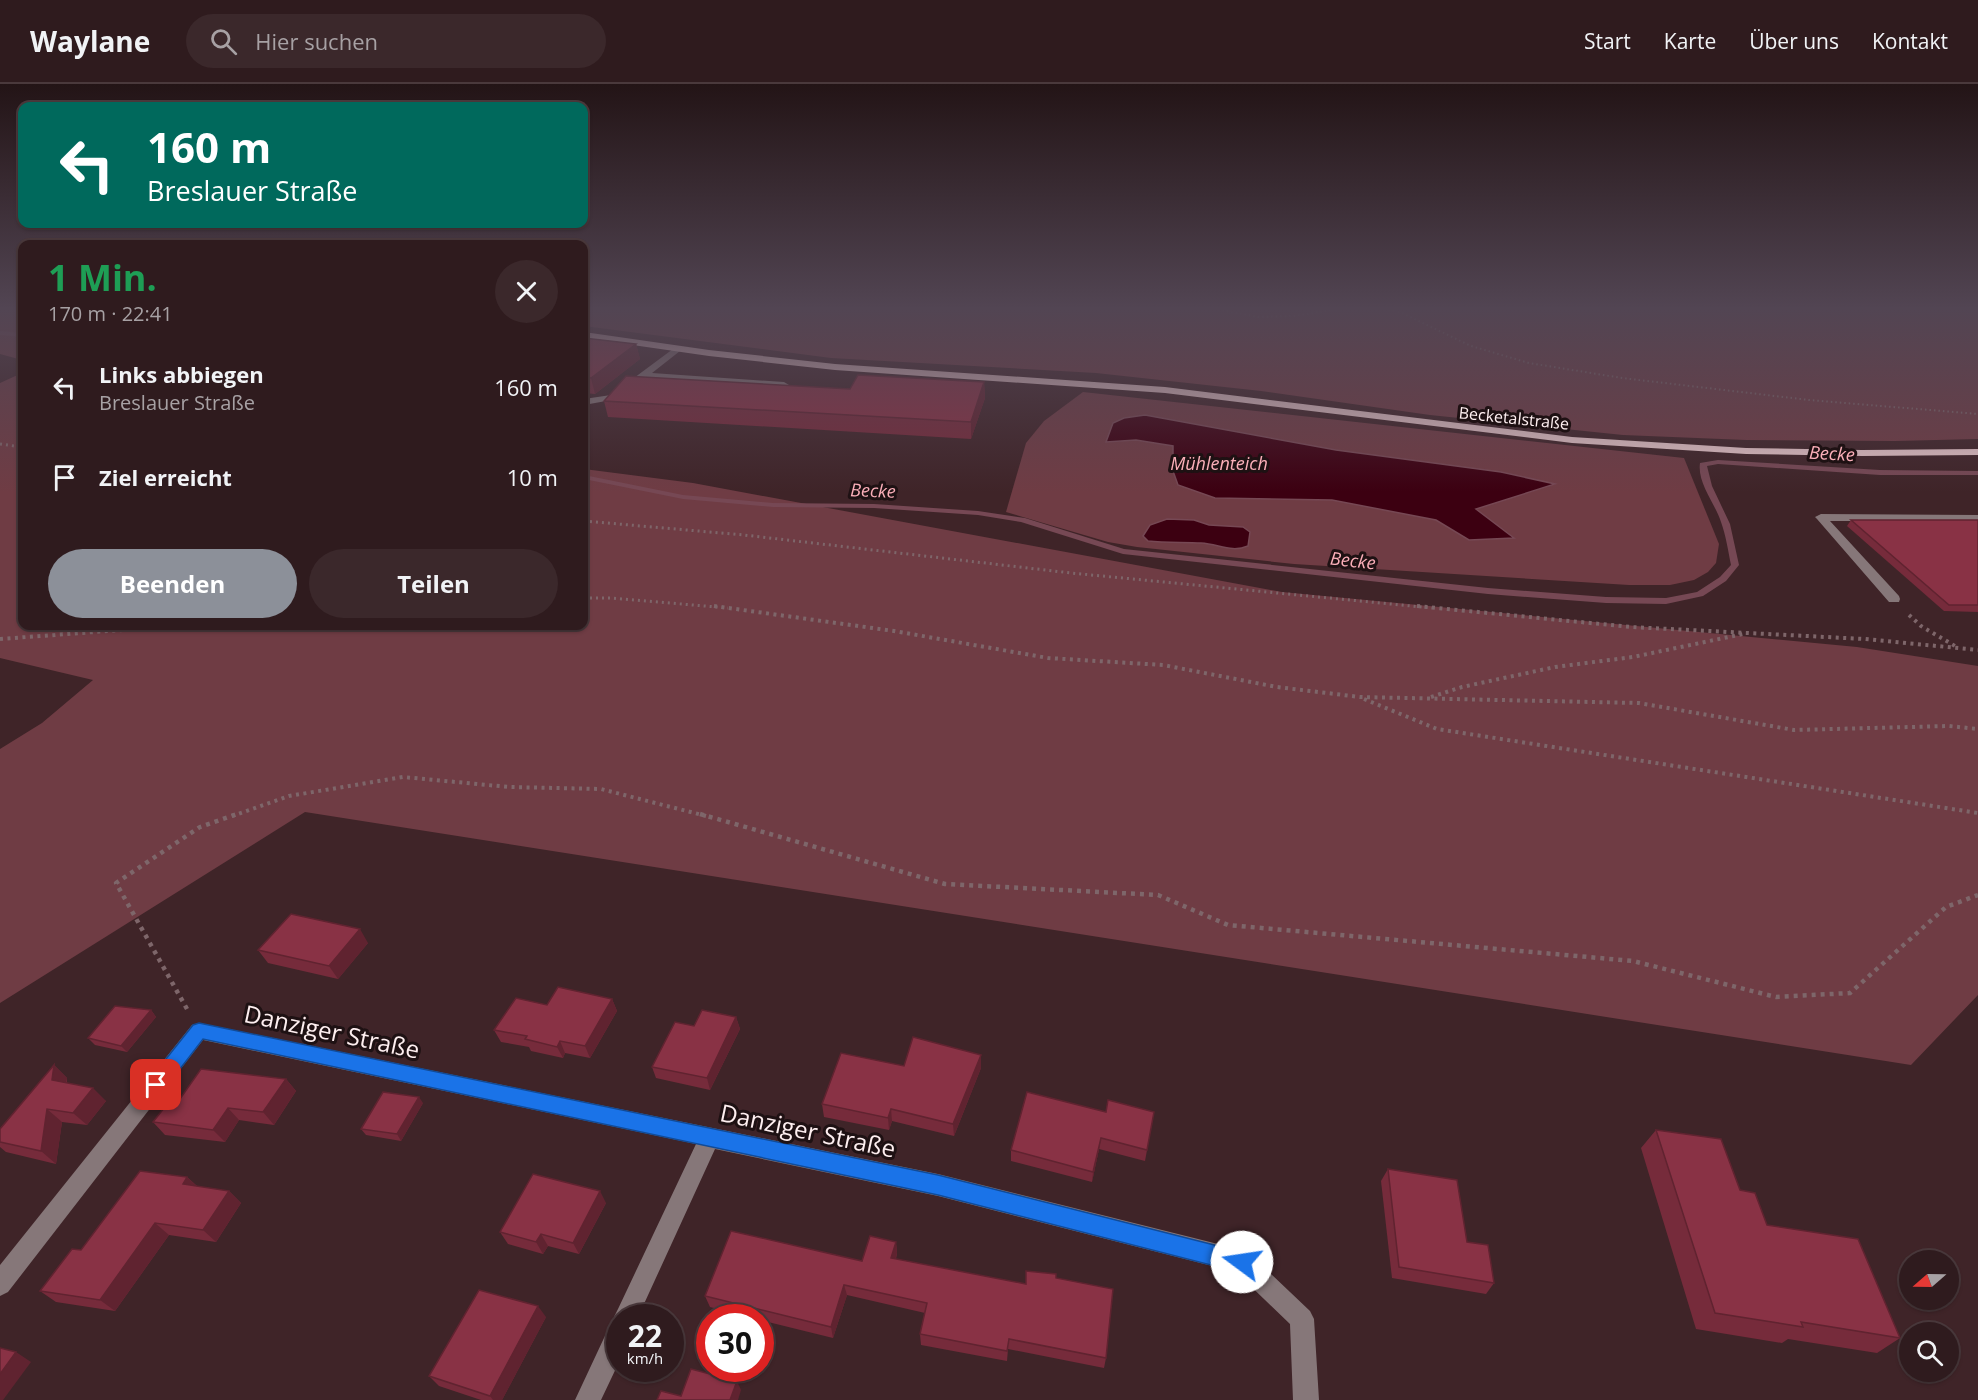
<!DOCTYPE html>
<html lang="de">
<head>
<meta charset="utf-8">
<style>
	:root { --surface:#2f1b1e; --page:#3b282b; --text:#f1f3f6; --muted:#a7a1a4; --line:#4a393c; --accent:#8c9099 }
	body { margin:0; font-family:"Open Sans",sans-serif; background:var(--page); color:var(--text); height:100vh; display:flex; flex-direction:column; font-size:22px; white-space:nowrap }
	* { box-sizing:border-box; margin:0 }
	p { font-size:20px; color:var(--muted) }
	.icon { flex:none; width:33px; height:33px; fill:none; stroke:currentColor; stroke-width:2; stroke-linecap:round; stroke-linejoin:round }
	.map { position:relative; flex:1; overflow:hidden }
	.side { position:absolute; left:18px; top:156px; width:570px; height:390px; display:flex; flex-direction:column; background:var(--surface); border-radius:12px; box-shadow:0 2px 4px #0004,0 0 0 2px var(--line) }
	.side>* { flex:none }
	.hud { position:absolute; left:18px; top:18px; width:570px; height:126px; border-radius:12px; box-shadow:0 2px 4px #0004,0 0 0 2px var(--line); background:#00695c; color:#fff; overflow:hidden }
	.needle { width:39px; rotate:250deg }
	.buttons { position:absolute; left:1899px; top:1166px; display:grid; gap:12px }
	.buttons a { display:grid; place-items:center; width:60px; height:60px; border-radius:50%; background:var(--surface); box-shadow:0 2px 4px #0004,0 0 0 2px var(--line); font-size:30px }
	.speed { position:absolute; left:606px; top:1220px; display:flex; gap:12px; font-size:30px; font-weight:700; text-align:center }
	.speed>* { display:grid; place-content:center; width:78px; height:78px; border-radius:50%; background:var(--surface); box-shadow:0 2px 4px #0004,0 0 0 2px var(--line); line-height:1 }
	.speed small { font-size:15px; font-weight:400 }
	.speed .limit { border:9px solid #d22; background:#fff; color:#111 }
	.pin { position:absolute; display:grid; place-items:center; width:51px; height:51px; color:#fff; margin:-26px; border-radius:12px; box-shadow:0 3px 9px #0006 }
	.me { position:absolute; width:66px; margin:-33px; rotate:284deg; stroke-linejoin:round; filter:drop-shadow(0 0 4px #0008) }
	.turn { display:flex; align-items:center; gap:21px; height:126px; padding:0 30px; font-size:27px }
	.turn .icon { width:78px; height:78px; stroke-width:2.5 }
	.turn b { display:block; font-size:42px; line-height:51px }
	.round { display:grid; place-items:center; flex:none; width:63px; height:63px; border-radius:32px; background:var(--page) }
	.headline { display:flex; align-items:center; justify-content:space-between; height:102px; padding:0 30px }
	h1 { font-size:36px; font-weight:700; line-height:45px; color:#1e9e55 }
	.cta { display:flex; gap:12px; margin-top:auto; padding:12px 30px }
	.cta a { flex:1; height:69px; border-radius:36px; background:var(--accent); color:#fff; font-size:24px; font-weight:700; line-height:69px; text-align:center }
	.cta a+a { background:var(--page); color:var(--text) }
	ul { padding:0; list-style:none }
	li { display:flex; align-items:center; gap:18px; height:90px; padding:0 30px }
	li div { flex:1 }
	li b { display:block; font-size:22px }
	li em { font-style:normal }
	header { display:flex; align-items:center; gap:36px; box-sizing:border-box; height:84px; padding:0 30px; background:var(--surface); border-bottom:2px solid var(--line) }
	header strong { font-size:28px }
	nav { display:flex; gap:33px; margin-inline-start:auto; font-size:21px }
	.search { width:420px; height:54px; background:var(--page); display:flex; align-items:center; gap:15px; box-sizing:border-box; padding:0 21px; border-radius:33px; color:var(--muted); font-size:22px }
	.map>svg:first-child { display:block }
</style>
</head>
<body>
<header>
<strong>Waylane</strong>
<div class="search"><svg class="icon" aria-label="search" viewBox="0 0 24 24"><circle cx="10" cy="10" r="6"/><path d="M15 15l6 6"/></svg>Hier suchen</div>
<nav><a>Start</a><a>Karte</a><a>Über uns</a><a>Kontakt</a></nav>
</header>
<div class="map">
<svg width="1978" height="1316" viewBox="0 0 1978 1316">
	<rect width="100%" height="100%" fill="#3f2428"/>
	<!-- green -->
	<g fill="#6f3c44">
		<path d="M 0,224 L 22,224 L 22,233 L 19,236 L 22,239 L 22,276 L 0,270 Z"/>
		<path d="M 584,224 L 1978,224 L 1978,355 L 1895,357 L 1746,356 L 1623,351 L 1430,331 L 1261,307 L 1096,289 L 831,274 L 584,242 Z"/>
		<path d="M 22,289 L 22,542 L 584,542 L 584,385 L 693,399 L 1282,508 L 1857,563 L 1978,582 L 1978,911 L 1911,981 L 305,728 L 0,919 L 0,665 L 42,639 L 93,596 L 0,574 L 0,299 Z"/>
		<path d="M 1083,308 L 1684,374 L 1719,460 L 1716,479 L 1708,488 L 1694,496 L 1670,501 L 1629,501 L 1294,480 L 1137,463 L 1108,458 L 1006,428 L 1026,359 L 1044,337 Z"/>
	</g>
	<!-- water -->
	<g fill="#3c0011" stroke="#764854" stroke-width="1.5">
		<path d="M 1145,331 L 1336,366 L 1501,388 L 1555,400 L 1476,425 L 1514,454 L 1469,456 L 1436,436 L 1332,416 L 1215,414 L 1178,401 L 1173,387 L 1173,362 L 1136,356 L 1106,358 L 1113,339 L 1124,334 Z"/>
		<path d="M 1167,435 L 1194,436 L 1209,441 L 1243,443 L 1250,448 L 1248,462 C 1231,469 1219,460 1201,459 C 1184,458 1166,459 1148,457 L 1143,452 L 1150,441 Z"/>
	</g>
	<g fill="none" stroke-linecap="round" stroke-linejoin="round">
		<!-- stream -->
		<g fill="#764854" fill-rule="evenodd">
			<path d="M 0,247 L 22,249 L 22,253 L 0,251 Z"/>
			<path d="M 1718,376 L 1880,386 L 1978,387 L 1978,391 L 1880,391 L 1718,380 L 1707,382 L 1712,402 L 1730,440 L 1739,481 L 1726,497 L 1703,512 L 1666,520 L 1606,519 L 1488,510 L 1123,470 L 1021,438 L 978,431 L 874,424 L 773,423 L 683,415 L 584,395 L 584,391 L 683,411 L 773,419 L 874,420 L 978,427 L 1025,434 L 1124,465 L 1488,504 L 1606,513 L 1666,514 L 1697,508 L 1720,493 L 1731,481 C 1728,466 1726,452 1721,438 C 1715,419 1697,399 1700,379 Z"/>
		</g>
		<!-- path-far3 -->
		<g stroke="#7e666a" stroke-width="2" stroke-dasharray="1.5 3" stroke-linecap="butt">
			<path d="M 1209,224 L 1258,233 L 1293,232 L 1346,224"/>
			<path d="M 1385,224 L 1402,229 L 1471,262 L 1529,279 L 1622,294 L 1809,316 L 1978,330"/>
		</g>
		<!-- path-far2 -->
		<g stroke="#7e666a" stroke-width="3" stroke-dasharray="2 4" stroke-linecap="butt">
			<path d="M 0,360 L 22,363"/>
			<path d="M 584,437 L 744,451 L 1071,489 L 1432,524"/>
			<path d="M 584,514 L 611,514 L 728,524"/>
		</g>
		<!-- path-far1 -->
		<g stroke="#7e666a" stroke-width="4" stroke-dasharray="3 4.5" stroke-linecap="butt">
			<path d="M 714,522 L 894,547 L 1048,574 L 1163,581 L 1277,603 L 1360,613 L 1639,619 L 1794,646 L 1949,642 L 1978,645"/>
			<path d="M 1417,522 L 1631,543 L 1865,555 L 1978,566"/>
			<path d="M 1909,531 L 1921,542 L 1955,562"/>
			<path d="M 0,555 L 176,542"/>
			<path d="M 1431,613 L 1462,603 L 1555,583 L 1633,573 L 1743,550"/>
			<path d="M 1364,615 L 1437,645 L 1978,729"/>
			<path d="M 232,732 L 289,712 L 403,693 L 509,703 L 601,705 L 706,732"/>
		</g>
		<!-- path -->
		<g stroke="#7e666a" stroke-width="4.5" stroke-dasharray="4 5" stroke-linecap="butt">
			<path d="M 700,730 L 945,800 L 1158,811 L 1228,841 L 1633,877 L 1776,913 L 1850,909 L 1946,823 L 1978,811"/>
			<path d="M 187,925 L 116,799 L 200,743 L 237,730"/>
		</g>
		<!-- minor -->
		<g fill="#867779" fill-rule="evenodd">
			<path d="M 677,262 L 681,265 L 680,267 L 652,289 L 784,298 L 789,301 L 784,304 L 645,294 L 617,315 L 584,321 L 584,315 L 611,311 Z"/>
			<path d="M 1821,430 L 1978,431 L 1978,437 L 1830,437 L 1899,512 L 1900,515 L 1899,518 L 1889,518 L 1817,435 L 1815,433 Z"/>
			<path d="M 199,939 L 938,1090 L 1242,1166 L 1250,1170 L 1310,1227 L 1314,1235 L 1319,1316 L 1293,1316 L 1290,1240 L 1236,1188 L 938,1112 L 715,1065 L 638,1233 L 620,1233 L 620,1276 L 601,1316 L 575,1316 L 611,1239 L 616,1238 L 614,1233 L 618,1225 L 696,1060 L 203,956 L 8,1208 L 0,1212 L 0,1181 L 192,941 Z"/>
		</g>
		<!-- major -->
		<path fill="#e1c2c5" fill-rule="evenodd" d="M 584,248 L 709,266 L 835,280 L 1165,303 L 1572,353 L 1746,364 L 1862,366 L 1978,365 L 1978,371 L 1862,372 L 1746,370 L 1572,359 L 1165,309 L 835,286 L 709,272 L 584,254 Z"/>
	</g>
	<!-- wall -->
	<g fill="#762b3b">
		<path d="M 584,254 L 636,260 L 640,275 L 595,310 L 584,309 Z"/>
		<path d="M 984,298 L 985,314 L 971,355 L 608,333 L 604,317 Z"/>
		<path d="M 1851,436 L 1978,436 L 1978,528 L 1944,527 L 1847,442 Z"/>
		<path d="M 368,859 L 338,895 L 268,879 L 258,866 Z"/>
		<path d="M 612,915 L 617,927 L 590,974 L 565,969 L 563,974 L 531,967 L 529,963 L 501,958 L 494,946 L 547,921 Z"/>
		<path d="M 151,926 L 156,933 L 127,968 L 95,961 L 88,954 Z"/>
		<path d="M 736,933 L 740,945 L 710,1006 L 656,994 L 652,983 Z"/>
		<path d="M 981,971 L 981,984 L 954,1052 L 892,1037 L 889,1046 L 824,1033 L 822,1020 L 904,982 Z"/>
		<path d="M 54,981 L 67,994 L 67,999 L 106,1017 L 87,1041 L 62,1038 L 56,1080 L 6,1068 L 0,1063 L 0,1045 Z"/>
		<path d="M 286,995 L 296,1007 L 274,1041 L 239,1036 L 225,1058 L 165,1051 L 153,1038 L 180,1015 Z"/>
		<path d="M 423,1019 L 401,1057 L 366,1051 L 361,1045 Z"/>
		<path d="M 1106,1028 L 1154,1028 L 1145,1077 L 1099,1065 L 1092,1098 L 1011,1077 L 1011,1066 Z"/>
		<path d="M 1656,1046 L 1740,1106 L 1767,1141 L 1900,1254 L 1877,1269 L 1788,1255 L 1782,1259 L 1696,1245 L 1641,1064 Z"/>
		<path d="M 1388,1085 L 1467,1158 L 1494,1199 L 1486,1210 L 1392,1194 L 1381,1097 Z"/>
		<path d="M 187,1093 L 197,1102 L 229,1107 L 241,1119 L 216,1158 L 169,1151 L 115,1227 L 56,1218 L 40,1207 L 81,1166 Z"/>
		<path d="M 606,1119 L 579,1170 L 548,1162 L 543,1170 L 508,1160 L 500,1148 Z"/>
		<path d="M 896,1158 L 897,1169 L 896,1175 L 1025,1200 L 1056,1194 L 1106,1274 L 1104,1284 L 1008,1265 L 1007,1277 L 921,1261 L 920,1250 L 925,1229 L 847,1211 L 833,1254 L 760,1236 L 760,1233 L 750,1233 L 710,1223 L 705,1212 L 862,1177 Z"/>
		<path d="M 546,1233 L 502,1316 L 481,1316 L 439,1302 L 429,1292 Z"/>
	</g>
	<!-- shaded-wall -->
	<g fill="#602330">
		<path d="M 636,260 L 640,275 L 595,310 L 591,294 Z"/>
		<path d="M 984,298 L 985,314 L 971,355 L 971,338 Z"/>
		<path d="M 360,845 L 368,859 L 338,895 L 329,882 Z"/>
		<path d="M 612,915 L 617,927 L 590,974 L 585,962 Z"/>
		<path d="M 151,926 L 156,933 L 127,968 L 121,962 Z"/>
		<path d="M 736,933 L 740,945 L 710,1006 L 707,994 Z"/>
		<path d="M 560,957 L 565,969 L 563,974 L 557,963 Z"/>
		<path d="M 981,971 L 981,984 L 954,1052 L 953,1040 Z"/>
		<path d="M 54,981 L 67,994 L 65,1008 L 52,996 Z"/>
		<path d="M 286,995 L 296,1007 L 274,1041 L 263,1028 Z"/>
		<path d="M 93,1004 L 106,1017 L 87,1041 L 73,1029 Z"/>
		<path d="M 419,1013 L 423,1019 L 401,1057 L 397,1050 Z"/>
		<path d="M 228,1024 L 239,1036 L 225,1058 L 213,1046 Z"/>
		<path d="M 47,1025 L 62,1038 L 56,1080 L 41,1067 Z"/>
		<path d="M 891,1025 L 892,1037 L 889,1046 L 888,1034 Z"/>
		<path d="M 1101,1054 L 1099,1065 L 1092,1098 L 1093,1088 Z"/>
		<path d="M 187,1093 L 200,1105 L 183,1100 Z"/>
		<path d="M 229,1107 L 241,1119 L 216,1158 L 203,1146 Z"/>
		<path d="M 600,1107 L 606,1119 L 579,1170 L 573,1159 Z"/>
		<path d="M 155,1139 L 169,1151 L 115,1227 L 100,1216 Z"/>
		<path d="M 541,1150 L 548,1162 L 543,1170 L 536,1158 Z"/>
		<path d="M 896,1158 L 897,1169 L 893,1185 L 891,1174 Z"/>
		<path d="M 844,1201 L 847,1211 L 833,1254 L 831,1243 Z"/>
		<path d="M 538,1222 L 546,1233 L 502,1316 L 493,1316 L 490,1312 Z"/>
		<path d="M 16,1268 L 31,1278 L 3,1316 L 0,1316 L 0,1290 Z"/>
		<path d="M 737,1297 L 741,1306 L 738,1316 L 730,1316 Z"/>
	</g>
	<!-- building -->
	<g fill="#893245" stroke="#602330" stroke-width="1.5">
		<path d="M 584,254 L 636,260 L 591,294 L 584,293 Z"/>
		<path d="M 858,291 L 984,298 L 971,338 L 604,317 L 626,292 L 850,305 Z"/>
		<path d="M 1851,436 L 1978,436 L 1978,521 L 1949,521 Z"/>
		<path d="M 291,830 L 360,845 L 329,882 L 258,866 Z"/>
		<path d="M 558,903 L 612,915 L 585,962 L 560,957 L 557,963 L 525,955 L 527,952 L 494,946 L 516,914 L 547,921 Z"/>
		<path d="M 115,922 L 151,926 L 121,962 L 88,954 Z"/>
		<path d="M 702,926 L 736,933 L 707,994 L 652,983 L 675,938 L 694,942 Z"/>
		<path d="M 913,953 L 981,971 L 953,1040 L 891,1025 L 888,1034 L 822,1020 L 841,969 L 904,982 Z"/>
		<path d="M 54,981 L 52,996 L 93,1004 L 73,1029 L 47,1025 L 41,1067 L 0,1058 L 0,1045 Z"/>
		<path d="M 201,985 L 286,995 L 263,1028 L 228,1024 L 213,1046 L 153,1038 L 172,1014 L 180,1015 Z"/>
		<path d="M 383,1008 L 419,1013 L 397,1050 L 361,1045 Z"/>
		<path d="M 1027,1008 L 1106,1028 L 1108,1016 L 1154,1028 L 1147,1066 L 1101,1054 L 1093,1088 L 1011,1066 Z"/>
		<path d="M 1656,1046 L 1721,1055 L 1740,1106 L 1755,1109 L 1767,1141 L 1858,1155 L 1900,1254 L 1801,1238 L 1803,1243 L 1715,1229 Z"/>
		<path d="M 1388,1085 L 1457,1096 L 1467,1158 L 1488,1161 L 1494,1199 L 1399,1183 Z"/>
		<path d="M 140,1087 L 187,1093 L 183,1100 L 229,1107 L 203,1146 L 155,1139 L 100,1216 L 40,1207 L 72,1165 L 81,1166 Z"/>
		<path d="M 533,1090 L 600,1107 L 573,1159 L 541,1150 L 536,1158 L 500,1148 Z"/>
		<path d="M 731,1147 L 862,1177 L 870,1152 L 896,1158 L 891,1174 L 1026,1200 L 1026,1187 L 1056,1190 L 1056,1194 L 1113,1205 L 1106,1274 L 1009,1255 L 1007,1267 L 920,1250 L 927,1219 L 844,1201 L 831,1243 L 705,1212 Z"/>
		<path d="M 479,1206 L 538,1222 L 490,1312 L 429,1292 Z"/>
		<path d="M 0,1264 L 16,1268 L 0,1290 Z"/>
		<path d="M 691,1285 L 737,1297 L 730,1316 L 657,1316 L 661,1307 L 681,1312 Z"/>
	</g>
	<!-- sky -->
	<linearGradient id="sky" x2="0" y2="1"><stop stop-color="#231416"/><stop offset="0.55" stop-color="#524553"/><stop offset="1" stop-color="#524553" stop-opacity="0"/></linearGradient>
	<rect width="1978" height="408" fill="url(#sky)"/>
	<!-- route -->
	<path fill="#1a73e8" stroke="#114b97" stroke-width="1.5" d="M 199,939 L 938,1091 L 1242,1168 L 1249,1171 L 1252,1178 L 1249,1186 L 1242,1189 L 938,1111 L 203,955 L 163,1007 L 156,1009 L 150,1007 L 147,1001 L 150,995 L 193,941 Z"/>
	<g text-anchor="middle" dominant-baseline="central" stroke-width="6" stroke-linejoin="round" paint-order="stroke">
		<!-- far-street labels -->
		<g font-size="16" fill="#feeff0" stroke="#1e1113">
			<text transform="translate(1514 334) rotate(6)">Becketalstraße</text>
		</g>
		<!-- far-water labels -->
		<g font-size="18" font-style="italic" fill="#fbafb9" stroke="#1e1113">
			<text transform="translate(1832 369) rotate(3)">Becke</text>
			<text x="1219" y="379">Mühlenteich</text>
			<text transform="translate(873 406) rotate(2)">Becke</text>
			<text transform="translate(1353 476) rotate(6)">Becke</text>
		</g>
		<!-- near-street labels -->
		<g font-size="24" fill="#feeff0" stroke="#1e1113">
			<text transform="translate(332 947) rotate(12)">Danziger Straße</text>
			<text transform="translate(808 1046) rotate(12)">Danziger Straße</text>
		</g>
	</g>
</svg>
<div class="buttons">
<a><svg class="needle" viewBox="-14 -14 28 28"><path d="M0-13l5 13h-10z" fill="#e53935"/><path d="M0 13l5-13h-10z" fill="#a7a1a4"/></svg></a>
<a><svg class="icon" aria-label="search" viewBox="0 0 24 24"><circle cx="10" cy="10" r="6"/><path d="M15 15l6 6"/></svg></a>
</div>
<div class="speed"><div>22<small>km/h</small></div><div class="limit">30</div></div>
<div class="pin" style="left:156px;top:1001px;background:#d93025"><svg class="icon" aria-label="arrive" viewBox="0 0 24 24"><path d="M6 21V4h12l-3 4 3 4H6"/></svg></div>
<svg class="me" style="left:1242px;top:1178px" viewBox="-20 -20 40 40"><circle r="19" fill="#fff"/><path d="M0-13L10 11 0 6-10 11z" fill="#1a73e8"/></svg>
<div class="hud">
<div class="turn"><svg class="icon" aria-label="left" viewBox="0 0 24 24"><path d="M17 20v-9H6M10 6l-5 5 5 5"/></svg><div><b>160 m</b>Breslauer Straße</div></div>
</div>
<section class="side">
<div class="headline"><div><h1>1 Min.</h1><p>170 m · 22:41</p></div><a class="round"><svg class="icon" aria-label="close" viewBox="0 0 24 24"><path d="M6 6l12 12M18 6L6 18"/></svg></a></div>
<ul>
<li><svg class="icon" aria-label="left" viewBox="0 0 24 24"><path d="M17 20v-9H6M10 6l-5 5 5 5"/></svg><div><b>Links abbiegen</b><p>Breslauer Straße</p></div><em>160 m</em></li>
<li><svg class="icon" aria-label="arrive" viewBox="0 0 24 24"><path d="M6 21V4h12l-3 4 3 4H6"/></svg><div><b>Ziel erreicht</b></div><em>10 m</em></li>
</ul>
<div class="cta"><a>Beenden</a><a>Teilen</a></div>
</section>
</div>
</body>
</html>
